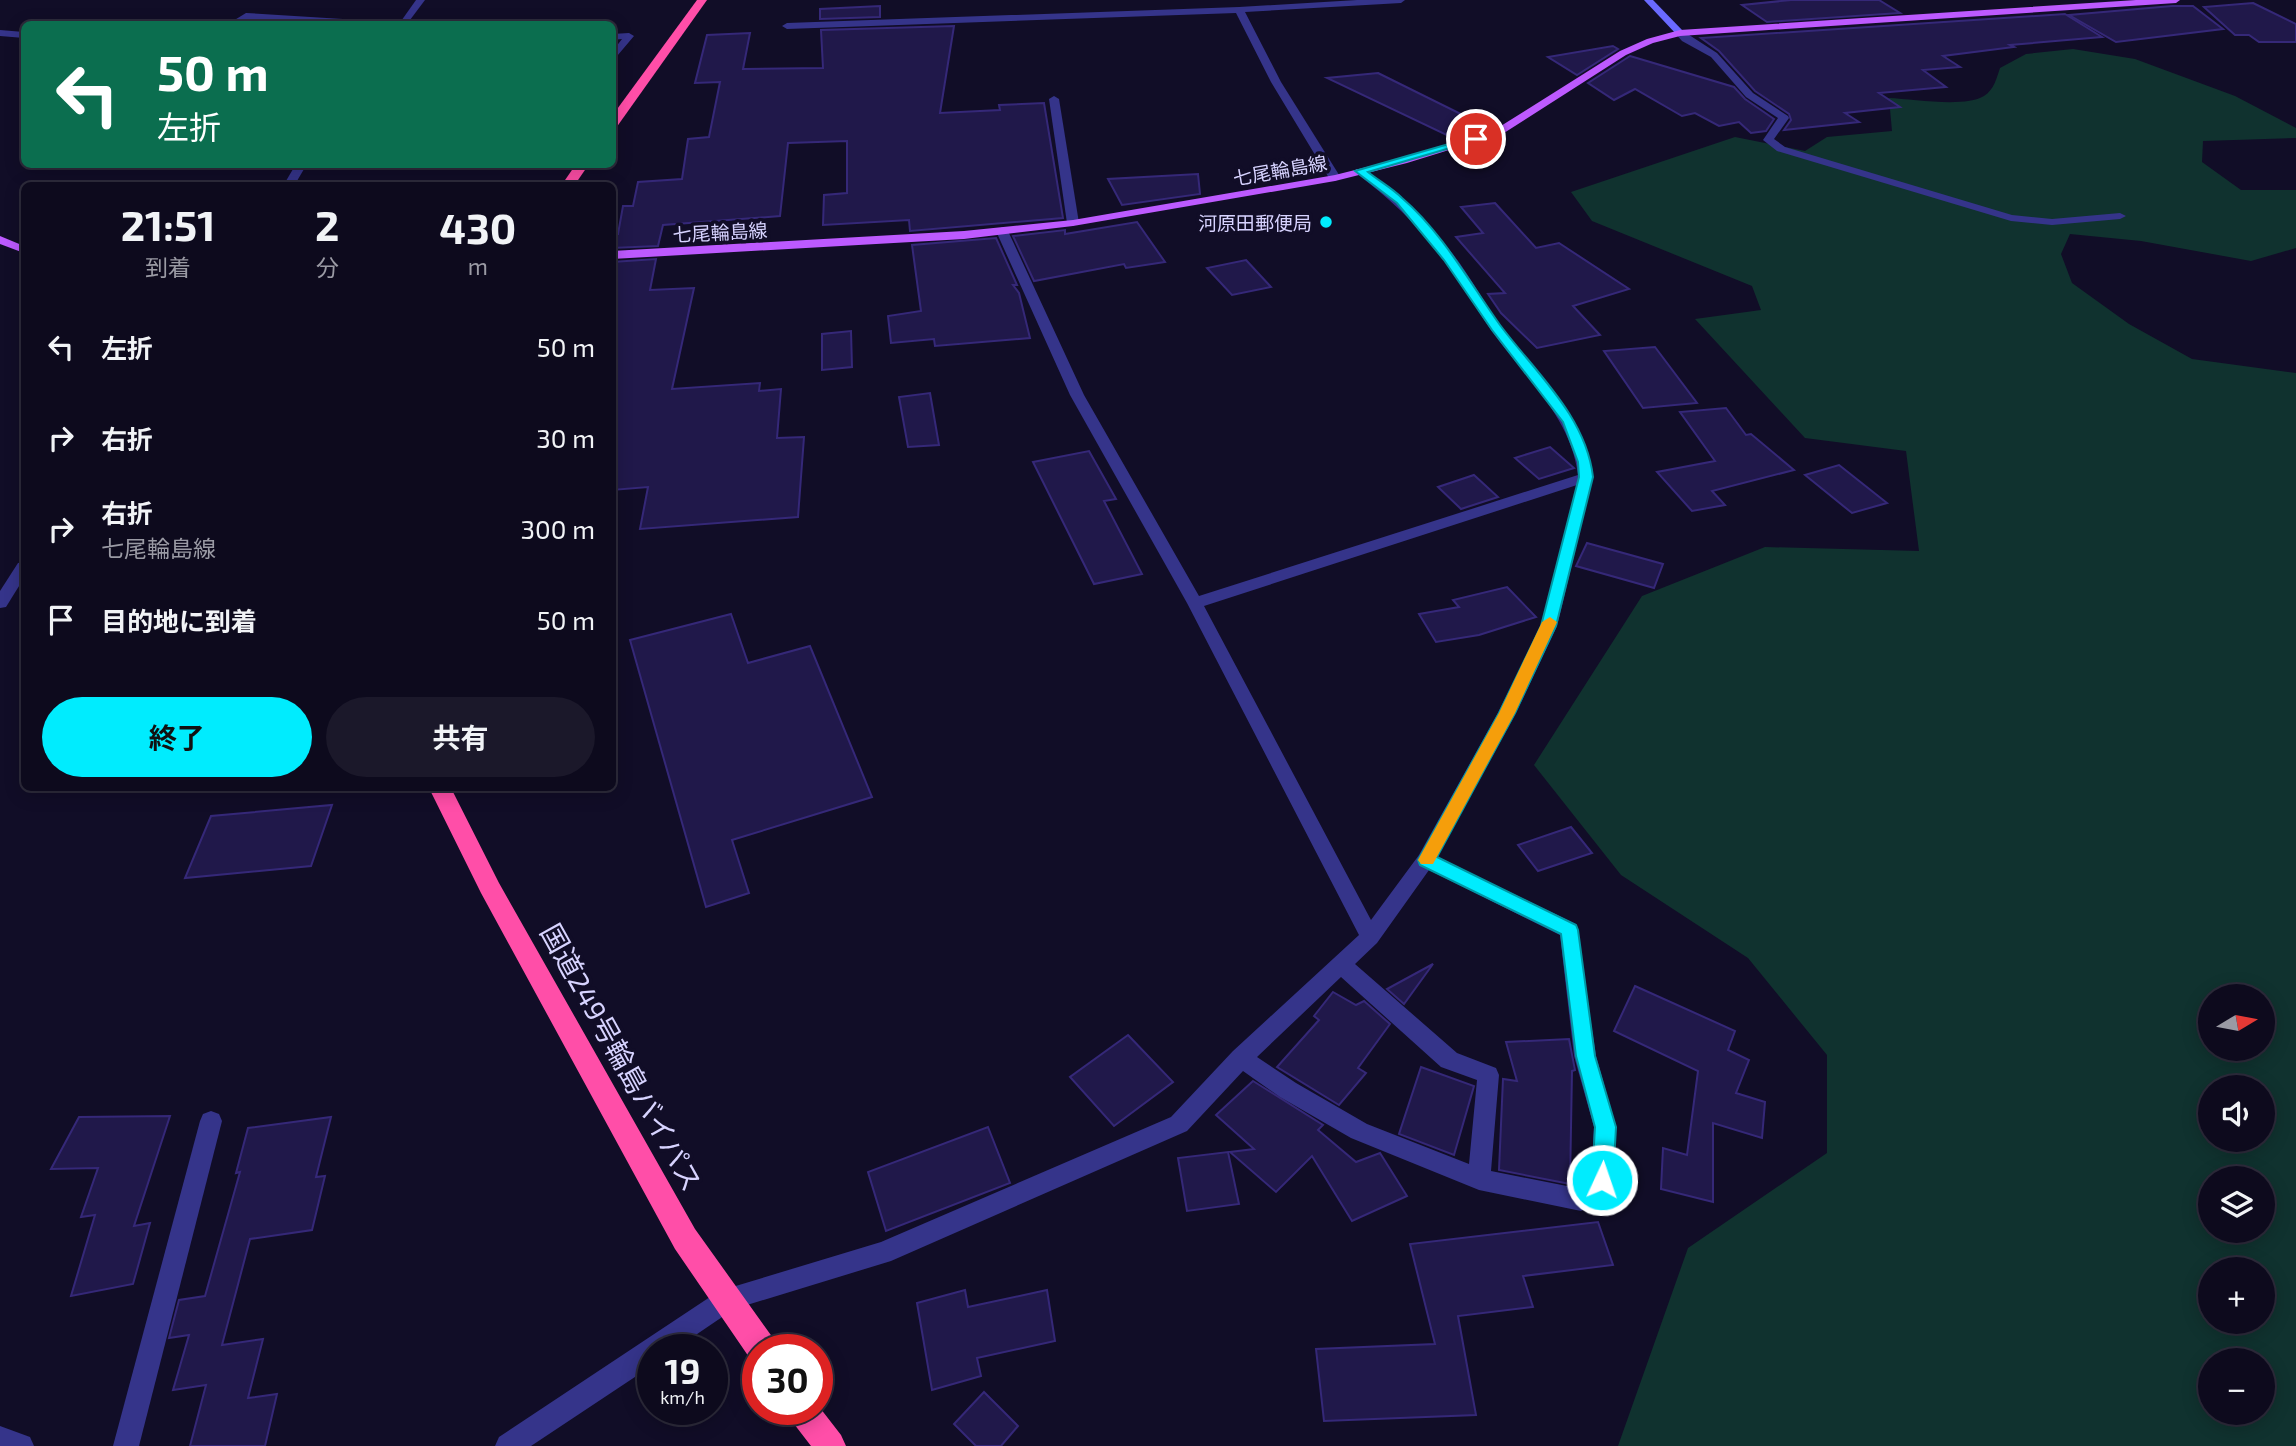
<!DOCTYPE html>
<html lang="ja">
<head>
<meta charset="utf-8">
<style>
	:root { --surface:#0d0a1d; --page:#1b182a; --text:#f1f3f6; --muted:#9a9aa4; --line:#2d2b3b; --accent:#00ecfe }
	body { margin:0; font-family:"Exo 2","Noto Sans JP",sans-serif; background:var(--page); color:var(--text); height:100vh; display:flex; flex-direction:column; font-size:26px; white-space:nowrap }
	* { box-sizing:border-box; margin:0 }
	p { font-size:23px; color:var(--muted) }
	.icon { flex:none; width:38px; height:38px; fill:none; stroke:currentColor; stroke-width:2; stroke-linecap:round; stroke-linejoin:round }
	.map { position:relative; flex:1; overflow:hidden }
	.drawer { position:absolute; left:21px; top:182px; width:595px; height:609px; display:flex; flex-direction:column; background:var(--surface); border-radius:10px; box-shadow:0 4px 18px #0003,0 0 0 2px var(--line) }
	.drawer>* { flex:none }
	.hud { position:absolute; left:21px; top:21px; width:595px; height:147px; border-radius:10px; box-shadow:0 4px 18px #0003,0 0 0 2px var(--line); background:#0b6e4f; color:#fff; overflow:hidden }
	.needle { width:46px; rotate:80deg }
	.tools { position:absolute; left:2198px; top:984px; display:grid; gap:14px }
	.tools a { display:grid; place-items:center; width:77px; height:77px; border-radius:50%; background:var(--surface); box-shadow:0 4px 18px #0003,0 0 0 2px var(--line); font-size:35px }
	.speed { position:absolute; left:637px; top:1334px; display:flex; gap:14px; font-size:35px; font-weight:700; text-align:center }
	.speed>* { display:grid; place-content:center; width:91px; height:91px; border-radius:50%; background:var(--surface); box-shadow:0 4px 18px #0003,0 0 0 2px var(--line); line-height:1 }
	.speed small { font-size:18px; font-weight:400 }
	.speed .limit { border:10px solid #d22; background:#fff; color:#111 }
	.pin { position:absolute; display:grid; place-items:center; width:60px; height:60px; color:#fff; margin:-30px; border:4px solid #fff; border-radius:50%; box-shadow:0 2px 7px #0007 }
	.me { position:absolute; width:77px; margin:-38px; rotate:3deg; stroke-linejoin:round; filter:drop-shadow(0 0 5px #0008) }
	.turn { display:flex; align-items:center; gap:24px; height:147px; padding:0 21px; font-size:32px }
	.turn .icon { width:91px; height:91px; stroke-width:2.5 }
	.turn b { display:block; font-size:49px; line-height:60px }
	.eta { display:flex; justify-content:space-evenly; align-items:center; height:119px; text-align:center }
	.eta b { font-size:42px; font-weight:700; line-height:49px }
	.cta { display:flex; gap:14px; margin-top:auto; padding:14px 21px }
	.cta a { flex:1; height:80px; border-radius:42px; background:var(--accent); color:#111; font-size:28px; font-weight:700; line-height:80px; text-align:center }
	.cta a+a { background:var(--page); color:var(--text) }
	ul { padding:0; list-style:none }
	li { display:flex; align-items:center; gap:21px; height:91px; padding:0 21px }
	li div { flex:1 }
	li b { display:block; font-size:26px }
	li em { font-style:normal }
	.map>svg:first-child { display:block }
</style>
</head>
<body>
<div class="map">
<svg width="2296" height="1446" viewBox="0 0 2296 1446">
	<rect width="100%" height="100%" fill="#110d27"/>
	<!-- green -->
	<path fill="#10322f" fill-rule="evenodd" d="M 2073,49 L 2135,59 L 2235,96 L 2296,128 L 2296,138 L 2203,141 L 2202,162 L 2241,190 L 2296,190 L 2296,248 L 2251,261 L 2141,241 L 2070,234 L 2061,254 L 2072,283 L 2129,324 L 2192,359 L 2296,373 L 2296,1446 L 1618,1446 L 1688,1248 L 1827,1153 L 1827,1055 L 1748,958 L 1621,875 L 1534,765 L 1642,596 L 1765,547 L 1919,551 L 1906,451 L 1805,438 L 1695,319 L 1761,310 L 1752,286 L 1592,221 L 1571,192 L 1735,137 L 1805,151 L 1827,137 L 1892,131 L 1889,98 C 1912,99 1965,108 1984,96 C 1994,90 1997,77 2000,68 L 2026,54 ZM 2210,996 L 2263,996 L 2263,1048 L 2210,1048 ZM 2210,1087 L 2263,1087 L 2263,1139 L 2210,1139 ZM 2210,1178 L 2263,1178 L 2263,1230 L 2210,1230 ZM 2210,1269 L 2263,1269 L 2263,1321 L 2210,1321 ZM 2210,1360 L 2263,1360 L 2263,1412 L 2210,1412 Z"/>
	<!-- building -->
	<g fill="#20184a" stroke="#352878" stroke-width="2">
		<path d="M 1791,0 L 1879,0 L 1900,13 L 1767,22 L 1742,5 Z"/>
		<path d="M 2253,3 L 2296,24 L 2296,42 L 2259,42 L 2249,35 L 2235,35 L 2204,7 Z"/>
		<path d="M 880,6 L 880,17 L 820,19 L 820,9 Z"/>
		<path d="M 2172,6 L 2193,6 L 2223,29 L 2116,42 L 2069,15 Z"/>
		<path d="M 2065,14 L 2102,37 L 2010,45 L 2014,47 L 1943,56 L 1960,67 L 1923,70 L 1946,87 L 1879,93 L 1900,107 L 1845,113 L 1859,122 L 1784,130 L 1791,120 L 1789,114 L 1755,91 L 1719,51 L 1701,38 Z"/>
		<path d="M 954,26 L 940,113 L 1000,110 L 999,105 L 1044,103 L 1063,218 L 910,231 L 909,220 L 823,225 L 824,195 L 847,193 L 847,141 L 788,143 L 780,216 L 663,225 L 658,246 L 612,248 L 612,234 L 618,234 L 623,206 L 633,206 L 638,182 L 682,179 L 688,139 L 709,137 L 720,82 L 695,83 L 707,35 L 750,33 L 743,69 L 823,68 L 821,30 Z"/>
		<path d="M 1613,46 L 1618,49 L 1577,75 L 1548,57 Z"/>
		<path d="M 1630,56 L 1734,87 L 1745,99 L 1774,119 L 1766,131 L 1751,133 L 1739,122 L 1719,126 L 1695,113 L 1682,116 L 1635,89 L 1614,100 L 1588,83 Z"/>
		<path d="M 1378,73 L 1483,125 L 1480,131 L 1455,139 L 1327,78 Z"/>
		<path d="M 1198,174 L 1200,194 L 1122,205 L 1108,179 Z"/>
		<path d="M 1495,203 L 1536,248 L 1559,243 L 1629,289 L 1573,306 L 1600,335 L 1537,348 L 1501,313 L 1488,294 L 1505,293 L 1456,237 L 1483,233 L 1461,207 Z"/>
		<path d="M 1137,222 L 1165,262 L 1126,268 L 1124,264 L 1034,281 L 1013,236 L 1065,230 L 1065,234 Z"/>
		<path d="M 996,238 L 1017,285 L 1013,285 L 1019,293 L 1030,338 L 935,346 L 934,339 L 891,343 L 888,316 L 921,311 L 912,245 Z"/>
		<path d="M 656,259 L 650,290 L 694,288 L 672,389 L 760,383 L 759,391 L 781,389 L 777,438 L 804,437 L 798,517 L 640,529 L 648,487 L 612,490 L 612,262 Z"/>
		<path d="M 1246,260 L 1271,287 L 1232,295 L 1207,268 Z"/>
		<path d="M 851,331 L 852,367 L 822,370 L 822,334 Z"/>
		<path d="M 1655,347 L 1697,403 L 1643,408 L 1604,351 Z"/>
		<path d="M 930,393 L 939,445 L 908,447 L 899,397 Z"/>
		<path d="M 1726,408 L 1746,435 L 1751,434 L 1794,470 L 1712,491 L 1725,505 L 1692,511 L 1657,472 L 1715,461 L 1680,412 Z"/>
		<path d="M 1550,447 L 1574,468 L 1539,479 L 1515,458 Z"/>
		<path d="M 1089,451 L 1116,499 L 1104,501 L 1142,574 L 1094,584 L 1033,462 Z"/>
		<path d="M 1839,465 L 1887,503 L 1852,513 L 1805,475 Z"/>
		<path d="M 1474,475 L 1498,497 L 1461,509 L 1438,487 Z"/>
		<path d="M 1587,543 L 1663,564 L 1654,588 L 1576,566 Z"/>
		<path d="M 1507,587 L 1536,617 L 1479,635 L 1436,642 L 1419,614 L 1459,607 L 1453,600 Z"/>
		<path d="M 731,614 L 748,663 L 810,646 L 872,797 L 732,840 L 749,893 L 706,907 L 630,640 Z"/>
		<path d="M 332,805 L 311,866 L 185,878 L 211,816 Z"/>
		<path d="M 1571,827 L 1592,853 L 1538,871 L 1518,845 Z"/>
		<path d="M 1433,964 L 1404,1004 L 1387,989 Z"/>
		<path d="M 1635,986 L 1735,1031 L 1728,1050 L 1749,1060 L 1736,1093 L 1765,1102 L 1762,1138 L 1713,1123 L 1713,1202 L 1661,1189 L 1663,1148 L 1687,1155 L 1698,1071 L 1614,1031 Z"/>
		<path d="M 1333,992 L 1356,1005 L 1364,1001 L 1390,1024 L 1358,1068 L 1366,1073 L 1339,1105 L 1277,1067 L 1319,1020 L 1314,1016 Z"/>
		<path d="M 1128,1035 L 1173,1082 L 1114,1126 L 1070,1077 Z"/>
		<path d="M 1569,1039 L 1575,1070 L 1572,1071 L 1570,1184 L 1499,1170 L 1503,1079 L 1517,1081 L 1506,1042 Z"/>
		<path d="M 1421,1067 L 1474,1086 L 1454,1155 L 1399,1134 Z"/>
		<path d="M 1253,1081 L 1323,1125 L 1318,1130 L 1356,1162 L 1380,1153 L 1407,1196 L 1352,1221 L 1312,1156 L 1276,1192 L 1230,1152 L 1254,1149 L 1216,1115 Z"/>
		<path d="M 170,1116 L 134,1226 L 150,1223 L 133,1284 L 71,1296 L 95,1215 L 81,1217 L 98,1168 L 51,1169 L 79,1117 Z"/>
		<path d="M 331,1117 L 316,1177 L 325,1176 L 312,1230 L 250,1239 L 222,1345 L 263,1339 L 248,1398 L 277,1394 L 265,1446 L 190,1446 L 206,1385 L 173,1390 L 189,1335 L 169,1338 L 179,1300 L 205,1296 L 240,1172 L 236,1173 L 248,1128 Z"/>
		<path d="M 988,1127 L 1010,1183 L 886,1231 L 868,1172 Z"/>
		<path d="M 1228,1152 L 1239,1204 L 1187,1211 L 1178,1158 Z"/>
		<path d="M 1598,1222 L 1613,1265 L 1523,1276 L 1533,1307 L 1458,1316 L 1476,1415 L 1324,1421 L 1316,1349 L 1435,1344 L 1410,1244 Z"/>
		<path d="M 965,1290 L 968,1307 L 1047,1290 L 1055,1341 L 977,1358 L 981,1376 L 932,1390 L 917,1303 Z"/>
		<path d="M 984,1392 L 1018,1426 L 1001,1446 L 976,1446 L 954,1424 Z"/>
	</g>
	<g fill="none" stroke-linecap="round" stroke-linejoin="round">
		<!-- street -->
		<g fill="#35348a" fill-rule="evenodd">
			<path d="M 416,0 L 425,0 L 407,24 L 399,24 Z"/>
			<path d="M 1357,0 L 1405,0 L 1401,3 L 1245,12 L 1281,82 L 1341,178 L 1335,181 L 1329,178 L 1271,82 L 1236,13 L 787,29 L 782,26 L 787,23 L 1239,7 Z"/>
			<path d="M 246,13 L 375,21 L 380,24 L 339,24 L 248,19 L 239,24 L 228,24 Z"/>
			<path d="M 0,30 L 24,32 L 24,38 L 0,36 Z"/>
			<path d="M 1677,31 L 1683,31 L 1717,53 L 1753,93 L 1788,116 L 1789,118 L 1774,139 L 1785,147 L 2012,215 L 2052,219 L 2120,213 L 2126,216 L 2120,219 L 2052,225 L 2011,221 L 1777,151 L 1763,140 L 1778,118 L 1746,97 L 1711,57 L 1682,41 L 1675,33 Z"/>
			<path d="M 629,33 L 634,36 L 612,62 L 612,52 L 622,39 L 612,40 L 612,34 Z"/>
			<path d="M 1054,96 L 1059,99 L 1079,223 L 1073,226 L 1067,223 L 1049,99 Z"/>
			<path d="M 296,164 L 307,164 L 294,186 L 283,186 Z"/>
			<path d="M 1356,169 L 1364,169 C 1399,195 1425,219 1452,253 C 1471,277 1485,305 1503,329 C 1538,375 1585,418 1593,477 L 1557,626 L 1516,713 L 1437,857 L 1576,924 L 1596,1056 L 1616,1127 L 1613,1180 C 1608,1193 1594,1206 1581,1211 L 1479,1190 L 1351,1138 L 1280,1097 L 1243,1071 L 1187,1131 L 891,1261 L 734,1309 L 675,1349 L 653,1349 L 653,1365 L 531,1446 L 495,1446 L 499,1437 L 719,1291 L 881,1242 L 1171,1117 L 1233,1051 L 1359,935 L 1187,603 L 1070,395 L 996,231 L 1002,227 L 1008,231 L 1084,395 L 1199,596 L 1578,475 C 1571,417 1524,376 1491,330 C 1475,307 1461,281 1444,259 C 1418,225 1389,198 1356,173 ZM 1577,485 L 1541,626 L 1498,713 L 1419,855 L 1371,920 L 1204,606 ZM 1429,870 L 1560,935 L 1574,1056 L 1594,1127 L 1591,1175 L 1577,1188 L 1491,1171 L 1499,1075 L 1496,1068 L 1457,1053 L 1355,964 L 1377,943 ZM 1341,977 L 1441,1067 L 1477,1080 L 1469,1164 L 1367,1124 L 1296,1083 L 1257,1057 Z"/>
			<path d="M 24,562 L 24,578 L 6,607 L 0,608 L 0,591 L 18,563 Z"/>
			<path d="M 211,1111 L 219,1114 L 222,1121 L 139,1446 L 113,1446 L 200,1121 L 203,1114 Z"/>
			<path d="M 0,1426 L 30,1437 L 34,1446 L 0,1446 Z"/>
		</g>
		<!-- secondary -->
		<path fill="#6a6aff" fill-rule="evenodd" d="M 1644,0 L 1653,0 L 1683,31 L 1683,35 L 1677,35 Z"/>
		<!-- primary -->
		<g fill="#bd5aff" fill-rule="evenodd">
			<path d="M 2136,0 L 2180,0 L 2176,3 L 1680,36 L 1653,43 L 1626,55 L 1504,133 L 1407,163 L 1335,181 L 1073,226 L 964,239 L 612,259 L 612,251 L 964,231 L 1073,220 L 1335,175 L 1399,159 L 1496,129 L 1620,51 L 1647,39 L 1680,30 Z"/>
			<path d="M 0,236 L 24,246 L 24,253 L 0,244 Z"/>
		</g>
		<!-- highway -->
		<g fill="#ff4ea8" fill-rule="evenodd">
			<path d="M 697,0 L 707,0 L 616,128 L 612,129 L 612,116 Z"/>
			<path d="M 576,164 L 589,164 L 574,186 L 561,186 Z"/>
			<path d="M 429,788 L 451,788 L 499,883 L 695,1229 L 773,1338 L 777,1349 L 758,1349 L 758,1362 L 751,1360 L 675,1249 L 481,893 Z"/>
			<path d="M 817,1404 L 841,1435 L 846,1446 L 811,1446 L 791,1420 L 787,1409 L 817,1409 Z"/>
		</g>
	</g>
	<!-- route -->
	<path fill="#00ecfe" stroke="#0099a5" stroke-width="2" d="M 1473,137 L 1481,139 L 1368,172 C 1379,181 1392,188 1402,198 C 1442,232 1470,283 1500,325 C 1535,372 1586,416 1593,477 L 1556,626 L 1515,713 L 1437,857 L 1576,925 L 1578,930 L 1595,1056 L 1616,1127 L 1613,1180 L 1610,1186 L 1602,1189 L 1595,1186 L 1592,1180 L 1595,1127 L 1576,1056 L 1561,934 L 1420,865 L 1418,860 L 1499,713 L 1541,626 L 1579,477 L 1578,462 L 1563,422 L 1492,330 L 1444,260 L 1397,203 L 1355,171 Z"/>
	<!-- slow -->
	<path fill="#f59e0b" d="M 1550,617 L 1557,622 L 1515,713 L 1433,864 L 1421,864 L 1418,860 L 1499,713 L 1542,622 Z"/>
	<!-- markers -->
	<circle fill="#00ecfe" stroke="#110d27" stroke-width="2.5" cx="1326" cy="222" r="7"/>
	<g text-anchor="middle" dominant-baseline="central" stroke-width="7" stroke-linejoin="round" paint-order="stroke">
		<!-- far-street labels -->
		<g font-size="19" fill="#d7d3ff" stroke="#110d27">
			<text transform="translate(1280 170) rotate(-10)">七尾輪島線</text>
			<text transform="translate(720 232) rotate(-3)">七尾輪島線</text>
		</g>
		<!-- far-poi labels -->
		<g font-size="19" fill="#d7d3ff" stroke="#110d27" text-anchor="end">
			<text x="1312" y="222">河原田郵便局</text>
		</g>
		<!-- near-street labels -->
		<g font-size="28" fill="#d7d3ff" stroke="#110d27">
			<text transform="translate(622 1057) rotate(61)">国道249号輪島バイパス</text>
		</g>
	</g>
</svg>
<div class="tools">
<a><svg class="needle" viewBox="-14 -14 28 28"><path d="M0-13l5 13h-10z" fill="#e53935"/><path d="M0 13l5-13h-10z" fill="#9a9aa4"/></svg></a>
<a><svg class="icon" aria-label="sound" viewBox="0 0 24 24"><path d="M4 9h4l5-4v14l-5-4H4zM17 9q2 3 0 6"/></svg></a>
<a><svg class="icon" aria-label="layers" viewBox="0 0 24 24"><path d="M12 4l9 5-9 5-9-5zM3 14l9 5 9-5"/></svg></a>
<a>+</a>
<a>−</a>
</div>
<div class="speed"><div>19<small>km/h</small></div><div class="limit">30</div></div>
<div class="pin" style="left:1476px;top:139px;background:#d93025"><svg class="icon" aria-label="arrive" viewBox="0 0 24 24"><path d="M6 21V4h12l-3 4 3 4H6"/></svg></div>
<svg class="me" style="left:1602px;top:1180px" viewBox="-20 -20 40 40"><circle r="17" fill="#00ecfe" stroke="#fff" stroke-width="3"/><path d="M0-11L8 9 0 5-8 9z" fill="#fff"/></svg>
<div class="hud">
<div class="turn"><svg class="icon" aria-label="left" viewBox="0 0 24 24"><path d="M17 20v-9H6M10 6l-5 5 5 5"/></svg><div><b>50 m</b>左折</div></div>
</div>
<section class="drawer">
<div class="eta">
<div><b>21:51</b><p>到着</p></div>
<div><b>2</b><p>分</p></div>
<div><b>430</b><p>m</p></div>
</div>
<ul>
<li><svg class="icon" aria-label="left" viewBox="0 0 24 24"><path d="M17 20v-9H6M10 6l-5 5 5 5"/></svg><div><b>左折</b></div><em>50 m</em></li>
<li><svg class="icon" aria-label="right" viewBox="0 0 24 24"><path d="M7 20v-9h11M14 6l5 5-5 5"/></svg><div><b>右折</b></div><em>30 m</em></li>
<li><svg class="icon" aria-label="right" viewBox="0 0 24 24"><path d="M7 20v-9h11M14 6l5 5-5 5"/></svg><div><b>右折</b><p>七尾輪島線</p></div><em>300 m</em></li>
<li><svg class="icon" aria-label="arrive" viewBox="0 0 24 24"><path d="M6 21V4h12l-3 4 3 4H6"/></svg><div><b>目的地に到着</b></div><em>50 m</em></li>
</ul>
<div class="cta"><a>終了</a><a>共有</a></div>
</section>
</div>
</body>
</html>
